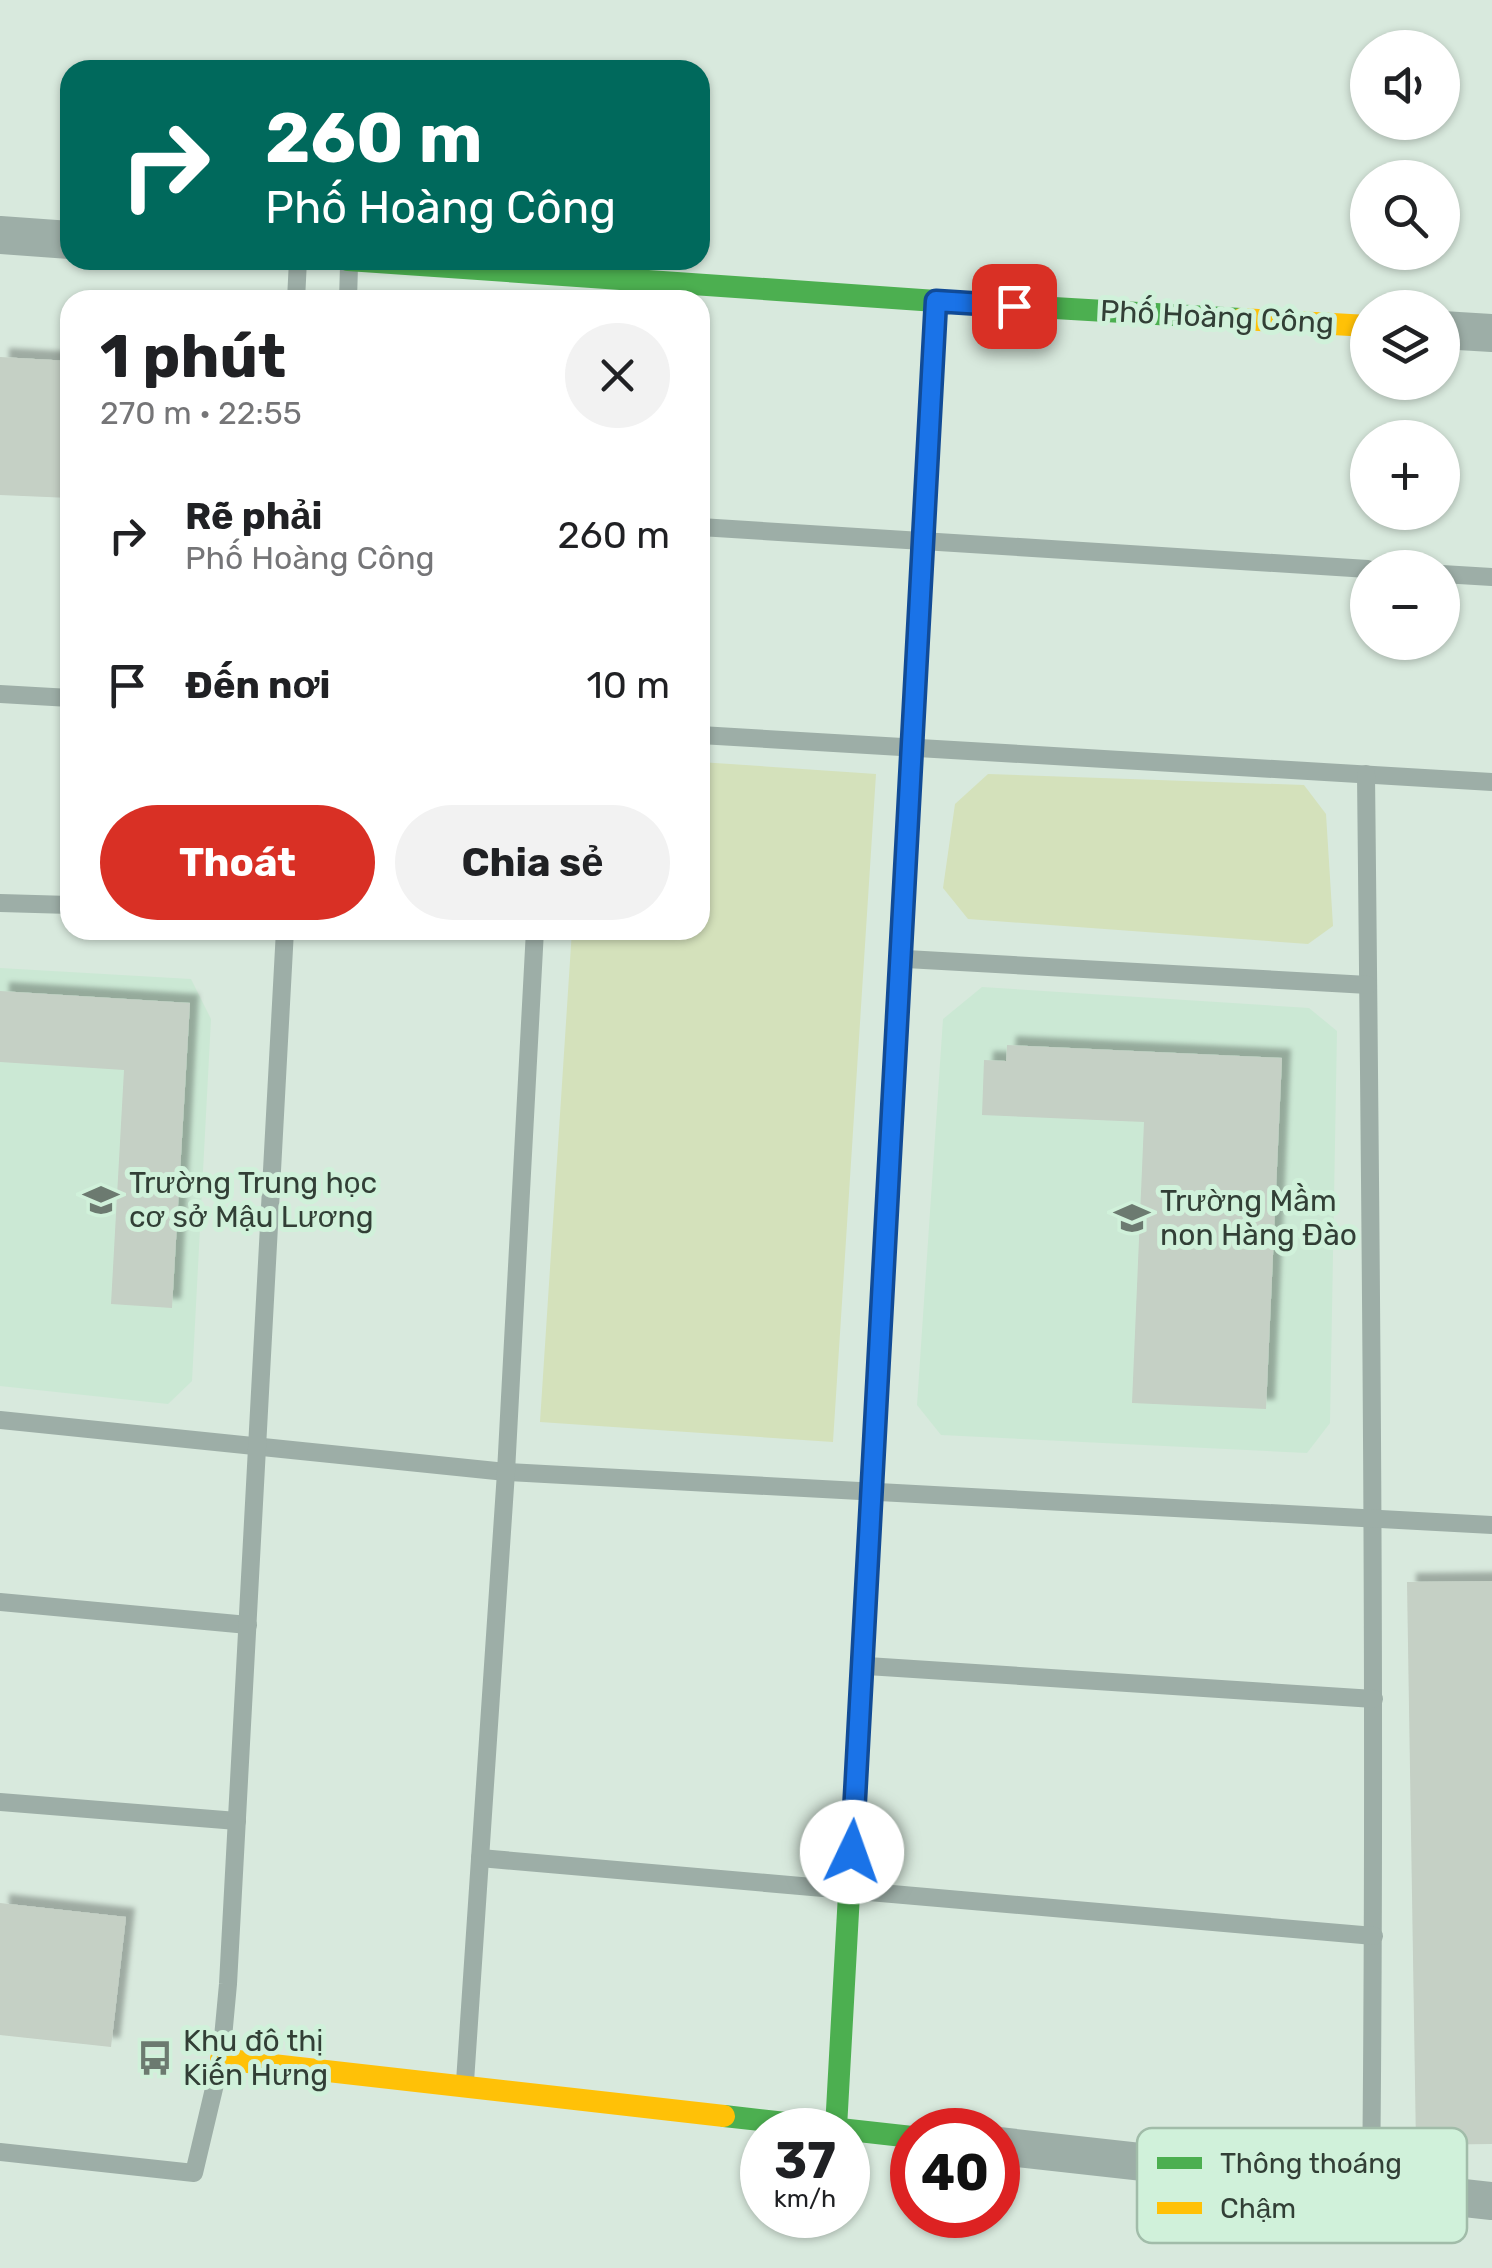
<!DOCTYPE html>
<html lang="vi">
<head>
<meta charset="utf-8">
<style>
	:root { --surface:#fff; --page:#f2f2f2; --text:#202124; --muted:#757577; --accent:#d93025 }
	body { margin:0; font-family:Rubik,sans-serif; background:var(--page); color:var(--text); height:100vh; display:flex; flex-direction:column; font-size:38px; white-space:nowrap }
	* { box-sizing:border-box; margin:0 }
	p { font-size:32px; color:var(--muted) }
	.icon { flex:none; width:55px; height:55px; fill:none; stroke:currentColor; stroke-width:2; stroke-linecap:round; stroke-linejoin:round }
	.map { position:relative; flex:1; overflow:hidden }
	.details { position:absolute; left:60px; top:290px; width:650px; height:650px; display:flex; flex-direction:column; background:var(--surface); border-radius:30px; box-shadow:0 2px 8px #0004 }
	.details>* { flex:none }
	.banner { position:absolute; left:60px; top:60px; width:650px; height:210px; border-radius:30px; box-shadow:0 2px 8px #0004; background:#00695c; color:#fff; overflow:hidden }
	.fabs { position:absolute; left:1350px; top:30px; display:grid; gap:20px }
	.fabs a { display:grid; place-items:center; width:110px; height:110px; border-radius:50%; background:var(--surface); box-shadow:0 2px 8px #0004; font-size:50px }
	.speed { position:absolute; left:740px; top:2108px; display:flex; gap:20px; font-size:50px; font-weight:700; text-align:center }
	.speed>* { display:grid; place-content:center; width:130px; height:130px; border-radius:50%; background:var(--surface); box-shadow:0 2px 8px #0004; line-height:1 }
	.speed small { font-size:25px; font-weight:400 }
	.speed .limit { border:15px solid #d22; background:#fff; color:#111 }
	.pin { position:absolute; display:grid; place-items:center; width:85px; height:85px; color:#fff; margin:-42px; border-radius:20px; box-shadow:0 5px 15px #0006 }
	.me { position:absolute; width:110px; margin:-55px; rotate:3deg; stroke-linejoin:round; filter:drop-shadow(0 0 8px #0008) }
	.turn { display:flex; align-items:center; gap:35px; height:210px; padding:0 40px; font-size:45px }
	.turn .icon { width:130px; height:130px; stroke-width:2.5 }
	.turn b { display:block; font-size:70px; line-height:85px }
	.round { display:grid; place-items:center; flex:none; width:105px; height:105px; border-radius:52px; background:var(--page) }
	.overview { display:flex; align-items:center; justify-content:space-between; height:170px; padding:0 40px }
	h1 { font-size:60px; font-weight:700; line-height:75px }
	.cta { display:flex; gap:20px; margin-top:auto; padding:20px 40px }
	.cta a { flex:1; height:115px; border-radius:60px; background:var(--accent); color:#fff; font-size:40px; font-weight:700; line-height:115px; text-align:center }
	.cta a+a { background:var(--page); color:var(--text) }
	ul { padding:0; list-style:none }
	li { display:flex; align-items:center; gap:30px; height:150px; padding:0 40px }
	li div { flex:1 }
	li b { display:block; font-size:38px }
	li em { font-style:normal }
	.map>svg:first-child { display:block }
</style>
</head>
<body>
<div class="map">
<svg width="1492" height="2268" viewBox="0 0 1492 2268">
	<defs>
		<filter id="shadow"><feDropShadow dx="9" dy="-9" stdDeviation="2.5" flood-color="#0004"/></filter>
	</defs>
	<rect width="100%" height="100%" fill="#d8e9dd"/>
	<!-- built -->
	<g fill="#cbe8d4">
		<path d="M 0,968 L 191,979 L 211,1019 L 192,1381 L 168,1404 L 0,1386 Z"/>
		<path d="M 982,987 L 1309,1008 L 1337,1031 L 1330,1423 L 1307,1453 L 941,1435 L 917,1405 L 943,1019 Z"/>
	</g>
	<!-- green -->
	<g fill="#d4e1bb">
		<path d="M 700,762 L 876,774 L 833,1442 L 540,1422 L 572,930 L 700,930 Z"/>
		<path d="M 988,774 L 1304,785 L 1326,814 L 1333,926 L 1308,944 L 968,919 L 943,888 L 955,804 Z"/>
	</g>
	<!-- building -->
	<g fill="#c5d0c5" filter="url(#shadow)">
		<path d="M 0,357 L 70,361 L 70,498 L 0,495 Z"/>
		<path d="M 0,991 L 190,1003 L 172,1308 L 111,1304 L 124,1070 L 0,1062 Z"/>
		<path d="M 1007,1045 L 1282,1058 L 1266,1409 L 1132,1403 L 1144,1122 L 982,1115 L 984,1060 L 1006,1061 Z"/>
		<path d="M 1492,1581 L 1492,2144 L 1416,2145 L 1407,1582 Z"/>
		<path d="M 0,1903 L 126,1917 L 111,2047 L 0,2035 Z"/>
	</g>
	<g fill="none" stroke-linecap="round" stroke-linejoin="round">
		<!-- lane -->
		<g stroke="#9daea7" stroke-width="18">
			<path d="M 296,300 L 298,260"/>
			<path d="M 348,300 L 349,266"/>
			<path d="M 700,527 L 1368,569"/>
			<path d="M 1442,574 L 1492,577"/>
			<path d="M 0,694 L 70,698"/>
			<path d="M 700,735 L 1492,782"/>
			<path d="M 1366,774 C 1371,1245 1376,1716 1371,2188"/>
			<path d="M 0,903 L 70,905"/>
			<path d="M 906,959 L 1368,985"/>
			<path d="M 0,1420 L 506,1472 L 1492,1525"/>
			<path d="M 0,1602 L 248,1625"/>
			<path d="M 867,1666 L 1374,1699"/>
			<path d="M 0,1802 L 237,1821"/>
			<path d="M 480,1858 L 1374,1936"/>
			<path d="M 465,2082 L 506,1472 L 535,930"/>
			<path d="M 0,2152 L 194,2173 L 221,2059 L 228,1984 L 285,930"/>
		</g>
		<!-- street -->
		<g stroke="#9daea7" stroke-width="38">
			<path d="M 0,235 L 70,240"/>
			<path d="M 1442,330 L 1492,333"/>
			<path d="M 998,2146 L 1492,2201"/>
		</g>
		<!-- fast -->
		<g stroke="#4caf50" stroke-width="22">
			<path d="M 348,260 L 936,301 L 1241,319"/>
			<path d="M 900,957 L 936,301"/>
			<path d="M 724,2116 L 912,2137"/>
			<path d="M 836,2128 L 870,1516"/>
		</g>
		<!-- slow -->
		<g stroke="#ffc107" stroke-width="22">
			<path d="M 1241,319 L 1368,326"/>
			<path d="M 870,1516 L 900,957"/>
			<path d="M 221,2059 L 724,2116"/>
		</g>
	</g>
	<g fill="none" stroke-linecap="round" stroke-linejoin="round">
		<defs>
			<path id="route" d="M 852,1852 L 936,301 L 1014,306"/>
		</defs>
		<!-- route casing -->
		<use href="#route" stroke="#114b97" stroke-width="25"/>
		<!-- route -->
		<use href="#route" stroke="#1a73e8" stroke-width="18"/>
	</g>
	<!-- icons -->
	<defs>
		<symbol id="school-bare" viewBox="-9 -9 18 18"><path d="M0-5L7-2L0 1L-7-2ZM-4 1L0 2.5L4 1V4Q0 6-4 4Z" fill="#6c7a70" stroke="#d0f1da" stroke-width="2.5" paint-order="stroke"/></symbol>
		<symbol id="bus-bare" viewBox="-9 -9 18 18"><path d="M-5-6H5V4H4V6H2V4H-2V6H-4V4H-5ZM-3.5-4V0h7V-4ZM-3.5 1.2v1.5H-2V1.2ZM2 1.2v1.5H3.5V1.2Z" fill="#6c7a70" stroke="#d0f1da" stroke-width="2.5" paint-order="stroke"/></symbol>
	</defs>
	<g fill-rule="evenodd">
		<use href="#school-bare" x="76" y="1175" width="50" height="50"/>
		<use href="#school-bare" x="1107" y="1193" width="50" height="50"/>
		<use href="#bus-bare" x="130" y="2033" width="50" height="50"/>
	</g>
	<g text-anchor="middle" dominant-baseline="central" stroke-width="10" stroke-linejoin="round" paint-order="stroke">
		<!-- street labels -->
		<g font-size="30" fill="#323f36" stroke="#d0f1da">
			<text transform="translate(1217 317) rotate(3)">Phố Hoàng Công</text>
		</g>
		<!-- poi labels -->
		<g font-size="30" fill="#323f36" stroke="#d0f1da" text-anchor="start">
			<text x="129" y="1183">Trường Trung học<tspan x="129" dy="34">cơ sở Mậu Lương</tspan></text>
			<text x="1160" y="1201">Trường Mầm<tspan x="1160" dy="34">non Hàng Đào</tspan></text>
			<text x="183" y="2041">Khu đô thị<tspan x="183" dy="34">Kiến Hưng</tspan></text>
		</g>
	</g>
	<!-- legend -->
	<rect x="1137" y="2128" width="330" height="115" rx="15" fill="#d0f1da" stroke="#a1bca9" stroke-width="2.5"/>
	<rect x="1157" y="2157" width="45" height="12" fill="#4caf50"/>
	<rect x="1157" y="2202" width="45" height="12" fill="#ffc107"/>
	<g font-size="28" fill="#323f36">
		<text x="1220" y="2173">Thông thoáng</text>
		<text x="1220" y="2218">Chậm</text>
	</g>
</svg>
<div class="fabs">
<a><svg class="icon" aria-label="sound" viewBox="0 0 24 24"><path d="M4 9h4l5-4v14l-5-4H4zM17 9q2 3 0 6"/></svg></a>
<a><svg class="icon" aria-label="search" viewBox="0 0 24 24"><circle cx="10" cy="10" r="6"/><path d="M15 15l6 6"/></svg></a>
<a><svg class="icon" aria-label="layers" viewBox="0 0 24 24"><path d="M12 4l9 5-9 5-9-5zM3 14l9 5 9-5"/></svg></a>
<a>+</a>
<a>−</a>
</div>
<div class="speed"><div>37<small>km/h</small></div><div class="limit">40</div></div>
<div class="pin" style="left:1014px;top:306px;background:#d93025"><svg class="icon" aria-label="arrive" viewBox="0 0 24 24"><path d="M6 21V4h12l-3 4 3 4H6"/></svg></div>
<svg class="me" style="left:852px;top:1852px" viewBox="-20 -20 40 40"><circle r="19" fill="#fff"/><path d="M0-13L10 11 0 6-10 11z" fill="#1a73e8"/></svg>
<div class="banner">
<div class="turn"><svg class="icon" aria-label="right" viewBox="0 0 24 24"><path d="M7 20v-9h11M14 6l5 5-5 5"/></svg><div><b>260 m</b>Phố Hoàng Công</div></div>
</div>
<section class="details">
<div class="overview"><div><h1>1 phút</h1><p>270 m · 22:55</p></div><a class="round"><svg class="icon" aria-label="close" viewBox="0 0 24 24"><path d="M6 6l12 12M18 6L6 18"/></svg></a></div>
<ul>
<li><svg class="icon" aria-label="right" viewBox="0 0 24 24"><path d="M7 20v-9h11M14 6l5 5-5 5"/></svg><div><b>Rẽ phải</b><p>Phố Hoàng Công</p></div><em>260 m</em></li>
<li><svg class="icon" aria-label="arrive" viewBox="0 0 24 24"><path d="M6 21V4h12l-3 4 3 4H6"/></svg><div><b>Đến nơi</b></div><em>10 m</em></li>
</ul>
<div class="cta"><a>Thoát</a><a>Chia sẻ</a></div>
</section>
</div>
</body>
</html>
